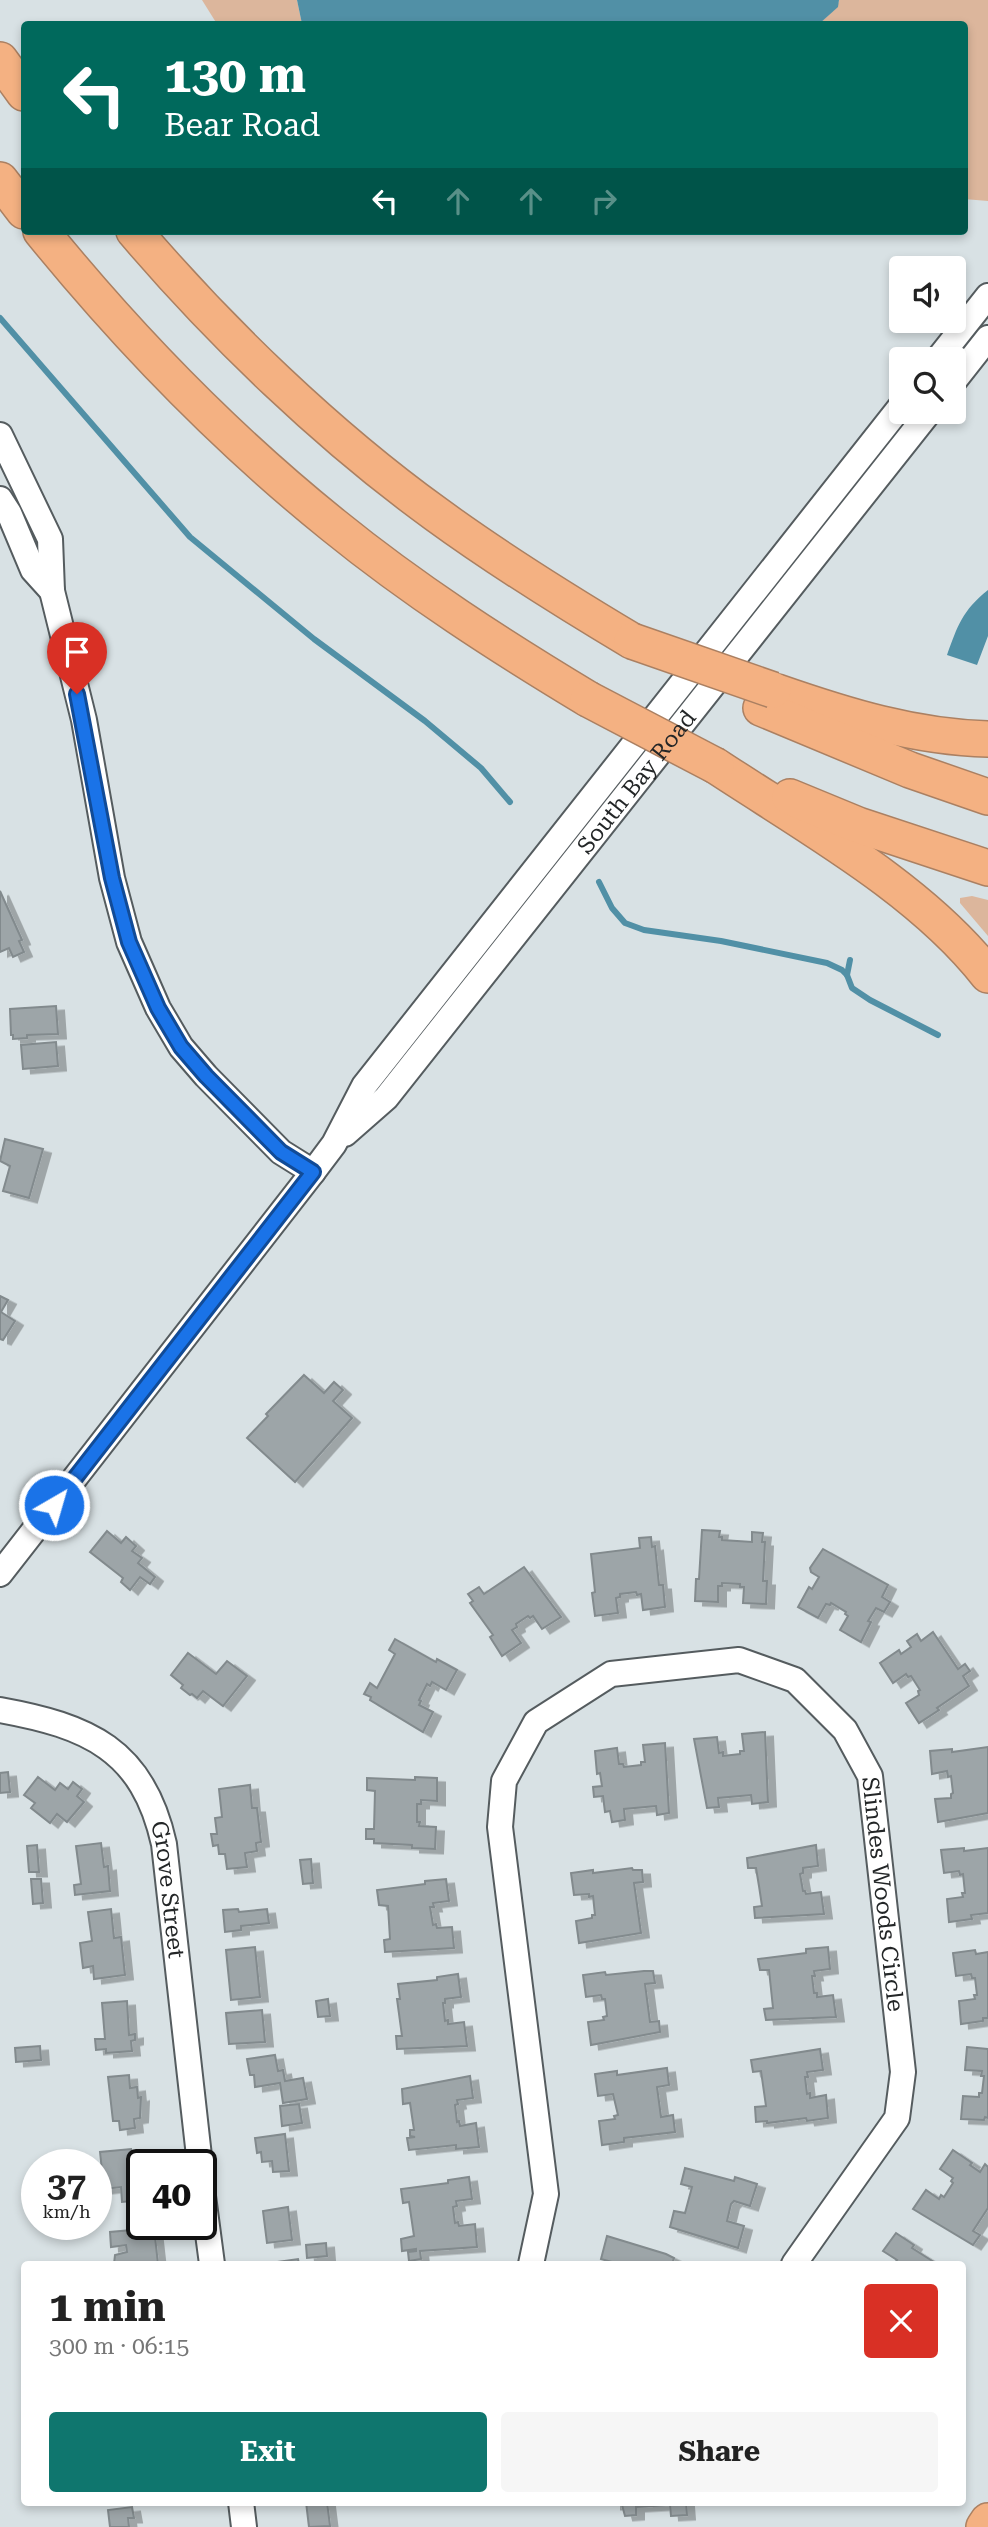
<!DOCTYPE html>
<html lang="en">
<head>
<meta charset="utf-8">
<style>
	:root { --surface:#fff; --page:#f6f6f6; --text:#222; --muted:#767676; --accent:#0f766e }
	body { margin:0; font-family:"Roboto Serif",serif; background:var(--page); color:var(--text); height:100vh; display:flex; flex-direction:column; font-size:26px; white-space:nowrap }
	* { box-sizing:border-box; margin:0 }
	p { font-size:23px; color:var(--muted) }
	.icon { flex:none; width:38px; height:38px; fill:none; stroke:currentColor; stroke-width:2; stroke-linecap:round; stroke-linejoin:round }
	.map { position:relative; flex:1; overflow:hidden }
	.sheet { position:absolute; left:21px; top:2261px; width:945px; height:245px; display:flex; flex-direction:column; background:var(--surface); border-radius:7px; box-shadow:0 4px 10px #0003 }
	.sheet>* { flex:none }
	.hud { position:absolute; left:21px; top:21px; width:947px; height:214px; border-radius:7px; box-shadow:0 4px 10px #0003; background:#00695c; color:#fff; overflow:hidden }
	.buttons { position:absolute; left:889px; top:256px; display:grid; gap:14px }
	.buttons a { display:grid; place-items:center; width:77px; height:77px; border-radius:7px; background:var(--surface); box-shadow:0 4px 10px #0003; font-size:35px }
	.speed { position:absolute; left:21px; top:2149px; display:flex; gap:14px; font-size:35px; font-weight:700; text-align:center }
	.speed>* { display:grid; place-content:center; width:91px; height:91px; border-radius:50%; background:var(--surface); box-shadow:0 4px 10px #0003; line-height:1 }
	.speed small { font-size:18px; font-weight:400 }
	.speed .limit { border:4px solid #111; border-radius:10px; background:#fff; color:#111 }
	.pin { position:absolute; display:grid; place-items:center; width:60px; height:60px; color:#fff; margin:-72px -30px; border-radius:50% 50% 50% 0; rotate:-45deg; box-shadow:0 0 7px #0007 }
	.pin .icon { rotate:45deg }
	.me { position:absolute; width:77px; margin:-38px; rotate:38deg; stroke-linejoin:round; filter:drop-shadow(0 0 5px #0008) }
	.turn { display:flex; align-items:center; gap:24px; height:147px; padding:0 28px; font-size:32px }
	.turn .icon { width:91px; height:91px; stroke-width:2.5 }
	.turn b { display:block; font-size:49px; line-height:60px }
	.lanes { display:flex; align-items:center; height:66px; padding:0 28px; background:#0003; justify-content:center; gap:35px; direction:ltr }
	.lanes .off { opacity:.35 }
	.round { display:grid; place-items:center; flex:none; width:74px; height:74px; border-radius:7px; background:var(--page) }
	.summary { display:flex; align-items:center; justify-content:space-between; height:119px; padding:0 28px }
	h1 { font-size:42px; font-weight:700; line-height:52px }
	.primary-button { display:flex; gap:14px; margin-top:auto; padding:14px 28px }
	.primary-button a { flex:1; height:80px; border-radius:7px; background:var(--accent); color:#fff; font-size:28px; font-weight:700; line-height:80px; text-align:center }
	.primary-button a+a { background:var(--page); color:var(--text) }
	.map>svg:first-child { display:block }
</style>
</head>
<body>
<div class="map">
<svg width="988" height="2527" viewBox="0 0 988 2527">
	<defs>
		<filter id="shadow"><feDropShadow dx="8" dy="4.5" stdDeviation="0" flood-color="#0004"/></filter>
	</defs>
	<rect width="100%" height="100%" fill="#d8e1e4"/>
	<!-- green -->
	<g fill="#dcb69c">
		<path d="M 202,0 L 297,0 L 302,24 L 217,24 Z"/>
		<path d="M 839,0 L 988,0 L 988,201 L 964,199 L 964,24 L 819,24 L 837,7 Z"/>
		<path d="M 972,896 L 988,900 L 988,936 L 960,903 L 960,898 Z"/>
	</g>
	<!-- water -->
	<g fill="#5190a6">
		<path d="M 297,0 L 839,0 L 838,7 L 819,24 L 302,24 Z"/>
		<path d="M 988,590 L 988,636 L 977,665 L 947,655 C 958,625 962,611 988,590 Z"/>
	</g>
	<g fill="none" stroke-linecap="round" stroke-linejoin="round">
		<!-- stream -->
		<g stroke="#5190a6" stroke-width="6">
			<path d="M 0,318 L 190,537 L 314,639 L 425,721 L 481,768 L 510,802"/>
			<path d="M 599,882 L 612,908 L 625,923 L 644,930 L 721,941 L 827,963 L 842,970 L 847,975 L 852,988 L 870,1000 L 938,1035"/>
			<path d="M 847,975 L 850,960"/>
		</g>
	</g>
	<!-- building -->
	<g fill="#9da5a8" stroke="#828a8d" stroke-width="2" filter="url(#shadow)">
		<path d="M 0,891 L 22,940 L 19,941 L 24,952 L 13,957 L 9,948 L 0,952 Z"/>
		<path d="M 56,1006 L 58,1034 L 27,1035 L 27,1038 L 13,1039 L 13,1035 L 11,1035 L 10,1009 Z"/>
		<path d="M 56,1042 L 58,1066 L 23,1069 L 21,1045 Z"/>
		<path d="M 5,1139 L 43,1149 L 29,1198 L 3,1191 L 10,1166 L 0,1161 Z"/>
		<path d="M 0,1296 L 8,1300 L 1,1312 L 15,1321 L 3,1340 L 0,1339 Z"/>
		<path d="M 304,1375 L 324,1393 L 334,1382 L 343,1390 L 333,1401 L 352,1418 L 295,1482 L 247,1438 L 268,1416 L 266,1414 Z"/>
		<path d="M 702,1530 L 720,1531 L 719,1537 L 722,1537 L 722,1540 L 752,1542 L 752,1532 L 763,1533 L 762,1542 L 765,1542 L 763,1581 L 767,1581 L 766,1604 L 743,1603 L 744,1587 L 740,1587 L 740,1584 L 722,1583 L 722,1586 L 718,1586 L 718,1602 L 695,1601 L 696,1579 L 699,1579 Z"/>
		<path d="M 107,1531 L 121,1543 L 126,1537 L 136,1546 L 132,1551 L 142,1558 L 138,1563 L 155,1577 L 150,1584 L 140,1577 L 130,1590 L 121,1582 L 123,1578 L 90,1552 Z"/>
		<path d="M 651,1537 L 652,1547 L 655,1546 L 659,1585 L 663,1585 L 665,1607 L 643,1610 L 641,1594 L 637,1595 L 636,1592 L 620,1594 L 620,1597 L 616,1598 L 618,1613 L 595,1616 L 592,1593 L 595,1592 L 591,1554 L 640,1548 L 639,1538 Z"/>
		<path d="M 823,1549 L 888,1585 L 882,1597 L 890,1602 L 884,1612 L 876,1608 L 868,1621 L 871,1622 L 861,1642 L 840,1630 L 848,1616 L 845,1614 L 846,1612 L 831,1603 L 830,1605 L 826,1604 L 818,1618 L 798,1607 L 809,1587 L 812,1589 L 819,1577 L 811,1572 L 810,1568 Z"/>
		<path d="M 524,1567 L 561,1617 L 542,1629 L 533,1616 L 530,1618 L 528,1616 L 516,1624 L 517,1627 L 512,1630 L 521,1643 L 502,1656 L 490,1637 L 493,1635 L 470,1603 L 473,1601 L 468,1594 L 479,1587 L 484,1594 Z"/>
		<path d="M 933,1632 L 958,1669 L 965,1664 L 970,1671 L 963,1676 L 969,1686 L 937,1708 L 939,1710 L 919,1723 L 906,1703 L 919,1695 L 918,1691 L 920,1690 L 911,1676 L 908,1677 L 906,1674 L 893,1683 L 880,1663 L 899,1650 L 901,1654 L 911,1647 L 907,1641 L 917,1634 L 921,1641 Z"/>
		<path d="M 395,1639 L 436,1662 L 437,1659 L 457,1670 L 446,1690 L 432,1682 L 430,1686 L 427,1684 L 419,1700 L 421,1701 L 419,1705 L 433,1712 L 423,1732 L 370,1700 L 371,1697 L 364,1694 L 370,1683 L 377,1688 L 395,1654 L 389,1650 Z"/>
		<path d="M 188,1653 L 216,1674 L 227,1661 L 247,1676 L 223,1706 L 203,1691 L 197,1698 L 192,1694 L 190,1695 L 181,1688 L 183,1685 L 171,1675 Z"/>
		<path d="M 765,1732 L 768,1802 L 752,1804 L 751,1795 L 718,1798 L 719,1807 L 707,1808 L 694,1739 L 717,1737 L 719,1753 L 723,1752 L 723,1756 L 740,1754 L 740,1751 L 744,1751 L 742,1734 Z"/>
		<path d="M 665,1743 L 669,1813 L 657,1815 L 656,1806 L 624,1809 L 625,1820 L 612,1822 L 610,1811 L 605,1812 L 603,1796 L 594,1797 L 593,1787 L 602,1786 L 600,1773 L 597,1774 L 595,1751 L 617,1748 L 619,1764 L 623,1764 L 624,1767 L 641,1765 L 641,1762 L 645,1762 L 643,1745 Z"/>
		<path d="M 988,1747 L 988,1813 L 938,1822 L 935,1799 L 951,1798 L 951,1794 L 953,1793 L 951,1776 L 948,1777 L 947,1771 L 932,1774 L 930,1751 L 952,1749 L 952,1752 Z"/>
		<path d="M 8,1772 L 10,1792 L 0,1793 L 0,1773 Z"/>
		<path d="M 38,1777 L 55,1790 L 60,1783 L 68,1789 L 73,1782 L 82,1789 L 77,1796 L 84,1802 L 67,1822 L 57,1814 L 50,1823 L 31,1808 L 35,1803 L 24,1795 Z"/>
		<path d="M 415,1777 L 437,1778 L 437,1801 L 421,1800 L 421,1804 L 417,1804 L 417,1822 L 420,1822 L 419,1826 L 436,1827 L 435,1849 L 412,1848 L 412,1845 L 374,1843 L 374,1839 L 366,1839 L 366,1829 L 374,1829 L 375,1791 L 367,1790 L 367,1778 L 415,1780 Z"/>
		<path d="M 250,1785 L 252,1808 L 257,1808 L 261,1842 L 256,1843 L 257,1851 L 245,1853 L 247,1867 L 227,1869 L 225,1854 L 219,1854 L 218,1845 L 213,1846 L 211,1834 L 217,1834 L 215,1818 L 222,1817 L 219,1789 Z"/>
		<path d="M 101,1843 L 104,1867 L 108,1866 L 110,1891 L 75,1895 L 74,1885 L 81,1884 L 76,1846 Z"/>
		<path d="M 37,1845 L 39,1872 L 29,1872 L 27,1846 Z"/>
		<path d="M 816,1845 L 818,1866 L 803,1868 L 803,1873 L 800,1874 L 803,1891 L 805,1891 L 806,1894 L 821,1892 L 824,1914 L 755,1918 L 754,1907 L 762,1906 L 759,1886 L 756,1868 L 748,1868 L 747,1858 Z"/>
		<path d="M 964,1848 L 964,1851 L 988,1848 L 988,1913 L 971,1915 L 972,1919 L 949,1922 L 947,1899 L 963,1897 L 962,1893 L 965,1893 L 963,1874 L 960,1875 L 959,1871 L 944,1873 L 941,1850 Z"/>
		<path d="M 311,1859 L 313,1883 L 303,1884 L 300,1860 Z"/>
		<path d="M 632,1868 L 633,1870 L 642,1870 L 643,1882 L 634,1883 L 641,1933 L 579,1943 L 576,1921 L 592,1918 L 592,1915 L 595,1915 L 593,1896 L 589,1897 L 589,1894 L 574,1895 L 571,1873 L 593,1870 L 593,1873 Z"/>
		<path d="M 31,1879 L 41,1879 L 43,1903 L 33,1904 Z"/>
		<path d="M 446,1879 L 449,1901 L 433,1903 L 434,1907 L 430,1907 L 433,1925 L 436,1924 L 437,1928 L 452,1927 L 454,1948 L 385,1952 L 384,1940 L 390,1939 L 388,1906 L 379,1905 L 377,1890 L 425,1884 L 425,1881 Z"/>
		<path d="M 111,1909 L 114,1938 L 121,1937 L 125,1975 L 94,1979 L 93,1966 L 83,1968 L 80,1943 L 92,1941 L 88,1912 Z"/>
		<path d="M 238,1909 L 239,1912 L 267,1909 L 269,1923 L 241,1926 L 241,1930 L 225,1932 L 223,1910 Z"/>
		<path d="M 255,1947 L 260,1997 L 231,2000 L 226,1950 Z"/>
		<path d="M 828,1947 L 830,1969 L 814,1971 L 815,1976 L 812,1976 L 814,1993 L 817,1993 L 817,1997 L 833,1995 L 836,2017 L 766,2020 L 764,2009 L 773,2008 L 769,1970 L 760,1970 L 758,1959 L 806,1953 L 806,1949 Z"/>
		<path d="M 975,1950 L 976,1954 L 988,1952 L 988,2018 L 983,2018 L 983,2021 L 961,2024 L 959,2001 L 975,1999 L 974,1995 L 977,1995 L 975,1978 L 972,1978 L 971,1974 L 956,1976 L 953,1953 Z"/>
		<path d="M 644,1971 L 653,1971 L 655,1983 L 645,1984 L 650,2022 L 659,2021 L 660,2032 L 591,2045 L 588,2022 L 604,2020 L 603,2017 L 607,2016 L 605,1999 L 602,1999 L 601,1995 L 586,1997 L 583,1975 L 605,1972 L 606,1975 Z"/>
		<path d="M 458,1974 L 461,1997 L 445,1999 L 445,2003 L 443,2003 L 445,2021 L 448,2020 L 448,2024 L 464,2022 L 467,2046 L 397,2049 L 396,2036 L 402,2036 L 397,1999 L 400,1999 L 398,1984 L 437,1980 L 437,1977 Z"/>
		<path d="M 328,1999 L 330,2016 L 318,2017 L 316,2001 Z"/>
		<path d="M 127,2001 L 129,2035 L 135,2034 L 135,2040 L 131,2041 L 132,2051 L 106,2053 L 106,2049 L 96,2050 L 95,2039 L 105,2039 L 102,2003 Z"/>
		<path d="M 262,2010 L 265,2042 L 229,2044 L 226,2013 Z"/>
		<path d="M 40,2046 L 41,2060 L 16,2062 L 15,2048 Z"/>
		<path d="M 967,2047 L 988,2049 L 988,2118 L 985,2117 L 984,2120 L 961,2119 L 963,2096 L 979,2097 L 979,2093 L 982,2093 L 984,2076 L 981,2076 L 982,2071 L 965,2070 Z"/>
		<path d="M 820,2049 L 823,2070 L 807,2072 L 808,2077 L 805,2077 L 807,2094 L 810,2093 L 810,2098 L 826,2095 L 828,2118 L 807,2121 L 806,2118 L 767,2123 L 767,2121 L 756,2122 L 755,2107 L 766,2106 L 761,2071 L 753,2072 L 751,2060 Z"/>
		<path d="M 275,2055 L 278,2071 L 283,2070 L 285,2081 L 303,2078 L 307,2099 L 283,2103 L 280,2083 L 255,2087 L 254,2075 L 250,2075 L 247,2059 Z"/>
		<path d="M 667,2068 L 669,2085 L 657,2087 L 661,2117 L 673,2115 L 675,2132 L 624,2138 L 624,2142 L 602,2145 L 599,2121 L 615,2119 L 614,2116 L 618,2115 L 613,2094 L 598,2096 L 595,2074 L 617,2071 L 617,2075 Z"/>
		<path d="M 129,2075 L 130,2088 L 137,2087 L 138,2098 L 141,2097 L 140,2118 L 134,2119 L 135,2128 L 120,2130 L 119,2121 L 113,2121 L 108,2077 Z"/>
		<path d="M 470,2076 L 473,2098 L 457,2100 L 458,2104 L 455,2105 L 457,2122 L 459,2121 L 460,2126 L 476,2123 L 479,2147 L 456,2149 L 456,2145 L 409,2150 L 407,2138 L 415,2137 L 410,2136 L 410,2130 L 414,2130 L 410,2103 L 403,2104 L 402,2089 Z"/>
		<path d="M 299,2104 L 302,2123 L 282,2126 L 280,2106 Z"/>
		<path d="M 285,2134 L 289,2171 L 273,2172 L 272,2161 L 262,2162 L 261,2152 L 257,2153 L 255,2138 Z"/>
		<path d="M 131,2149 L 132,2165 L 147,2164 L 142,2165 L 142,2200 L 122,2202 L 121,2187 L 104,2189 L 100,2152 Z"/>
		<path d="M 953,2150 L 972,2163 L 970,2165 L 980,2172 L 985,2164 L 988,2167 L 988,2208 L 973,2231 L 980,2235 L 973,2245 L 913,2209 L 926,2190 L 939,2199 L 941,2195 L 944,2197 L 953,2183 L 951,2181 L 953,2178 L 940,2169 Z"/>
		<path d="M 68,2155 L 69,2165 L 54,2165 L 54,2156 Z"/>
		<path d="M 685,2168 L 734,2181 L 735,2177 L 757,2184 L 750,2206 L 734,2201 L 731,2204 L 727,2221 L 744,2226 L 738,2248 L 670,2227 L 674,2211 L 685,2213 L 692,2187 L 681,2184 Z"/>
		<path d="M 469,2177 L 472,2199 L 456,2201 L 457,2206 L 453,2207 L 455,2223 L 458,2222 L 459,2226 L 475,2224 L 477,2247 L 420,2251 L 421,2259 L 409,2261 L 408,2252 L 416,2251 L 416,2249 L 402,2251 L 401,2239 L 414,2236 L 409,2202 L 403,2203 L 401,2189 L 448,2183 L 448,2180 Z"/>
		<path d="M 288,2207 L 292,2240 L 267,2243 L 263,2211 Z"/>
		<path d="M 154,2228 L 158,2264 L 114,2264 L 115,2255 L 127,2252 L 126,2245 L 111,2247 L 110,2232 Z"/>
		<path d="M 896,2233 L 914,2245 L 912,2248 L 937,2264 L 894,2264 L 897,2260 L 883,2251 Z"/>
		<path d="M 607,2236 L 666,2254 L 674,2258 L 672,2264 L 619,2264 L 601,2259 Z"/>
		<path d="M 326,2243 L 327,2256 L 307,2258 L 306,2245 Z"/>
		<path d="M 298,2259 L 299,2264 L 269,2264 L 269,2263 Z"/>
		<path d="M 306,2502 L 327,2502 L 330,2526 L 309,2527 Z"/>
		<path d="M 613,2502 L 686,2502 L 687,2515 L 671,2516 L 670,2505 L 636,2507 L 636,2515 L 625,2516 L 622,2505 L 613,2505 Z"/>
		<path d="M 132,2507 L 134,2518 L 128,2518 L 129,2527 L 110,2527 L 108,2510 Z"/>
	</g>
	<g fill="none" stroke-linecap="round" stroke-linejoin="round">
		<defs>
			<g id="minor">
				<path d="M 938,359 L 988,296"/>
				<path d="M 954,381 L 988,338"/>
				<path d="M 0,435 L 50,539 L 52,591 L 84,720 L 112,878 L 129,942 L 158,1008 L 181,1047 L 206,1076 L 281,1152 L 313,1172"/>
				<path d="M 0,499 L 9,513 L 33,570 L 52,591"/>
				<path id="s1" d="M 345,1134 L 386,1098 L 930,411"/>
				<path d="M 0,1574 L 313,1172 L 334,1144 L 364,1086 L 901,406"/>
				<path id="s2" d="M 0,1710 C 88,1726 143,1749 164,1844 L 200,2165"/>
				<path d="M 201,2181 L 212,2264"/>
				<path id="s3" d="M 531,2264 L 546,2194 L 500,1827 L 504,1781 L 536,1722 L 611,1674 L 739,1660 L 795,1680 L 845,1730 L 870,1776 L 903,2072 L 897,2118 L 794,2264"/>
				<path d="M 241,2502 L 244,2527"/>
			</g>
			<g id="highway">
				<path d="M 0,60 L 24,93"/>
				<path d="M 0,180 L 24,211"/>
				<path d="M 41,231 C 128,338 225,438 333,525 C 413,590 500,646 588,699"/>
				<path d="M 134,231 C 220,332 328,436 436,514 C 499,560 565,601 632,641"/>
				<path d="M 777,692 C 846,716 914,737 988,739"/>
				<path d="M 761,708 L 910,770 L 988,797"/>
				<path d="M 716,766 C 807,826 921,889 988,975"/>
				<path d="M 790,797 L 858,825 L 988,868"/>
				<path d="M 984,2527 L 988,2521"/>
			</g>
		</defs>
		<!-- minor casing -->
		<use href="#minor" stroke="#555c5f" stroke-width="28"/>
		<!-- highway casing -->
		<use href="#highway" stroke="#ab8062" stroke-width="38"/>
		<!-- minor -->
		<use href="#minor" stroke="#fff" stroke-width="24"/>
		<!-- highway -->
		<use href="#highway" stroke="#f4b182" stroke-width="35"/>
		<defs>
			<g id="highway-bridge">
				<path d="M 632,641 L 773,690"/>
				<path d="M 588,699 L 716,766"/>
			</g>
		</defs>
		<!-- highway-bridge casing -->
		<use href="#highway-bridge" stroke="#ab8062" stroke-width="38" stroke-linecap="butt"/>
		<!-- highway-bridge -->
		<use href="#highway-bridge" stroke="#f4b182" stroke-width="35"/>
	</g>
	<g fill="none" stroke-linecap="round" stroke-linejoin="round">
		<defs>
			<path id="route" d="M 54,1505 L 313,1172 L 281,1152 L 206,1076 L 181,1047 L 158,1008 L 129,942 L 112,878 L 77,694"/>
		</defs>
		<!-- route casing -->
		<use href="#route" stroke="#114b97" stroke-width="18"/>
		<!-- route -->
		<use href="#route" stroke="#1a73e8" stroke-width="12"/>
	</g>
	<g text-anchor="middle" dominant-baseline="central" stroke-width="5" stroke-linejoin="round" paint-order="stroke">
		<!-- street labels -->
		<g font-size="23" fill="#232627" stroke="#d8e1e4">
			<text stroke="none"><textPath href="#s1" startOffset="458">South Bay Road</textPath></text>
			<text stroke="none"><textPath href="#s2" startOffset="275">Grove Street</textPath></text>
			<text stroke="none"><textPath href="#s3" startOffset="1074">Slindes Woods Circle</textPath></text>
		</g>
	</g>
</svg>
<div class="buttons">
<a><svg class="icon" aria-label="sound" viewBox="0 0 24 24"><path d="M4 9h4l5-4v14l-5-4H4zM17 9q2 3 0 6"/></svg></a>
<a><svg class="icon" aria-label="search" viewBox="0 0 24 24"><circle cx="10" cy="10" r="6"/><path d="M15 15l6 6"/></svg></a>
</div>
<div class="speed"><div>37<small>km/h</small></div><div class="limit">40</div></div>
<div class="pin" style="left:77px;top:694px;background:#d93025"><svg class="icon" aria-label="arrive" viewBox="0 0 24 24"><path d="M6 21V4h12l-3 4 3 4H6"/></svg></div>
<svg class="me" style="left:54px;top:1505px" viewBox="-20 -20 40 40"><circle r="17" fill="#1a73e8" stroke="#fff" stroke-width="3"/><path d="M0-11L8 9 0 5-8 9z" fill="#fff"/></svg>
<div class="hud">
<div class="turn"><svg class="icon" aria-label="left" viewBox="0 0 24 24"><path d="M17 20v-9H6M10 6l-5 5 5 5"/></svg><div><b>130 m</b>Bear Road</div></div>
<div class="lanes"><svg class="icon" aria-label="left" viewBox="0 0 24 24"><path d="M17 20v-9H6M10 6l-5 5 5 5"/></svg><svg class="icon off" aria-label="ahead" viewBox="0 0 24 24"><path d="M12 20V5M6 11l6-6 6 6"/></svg><svg class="icon off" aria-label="ahead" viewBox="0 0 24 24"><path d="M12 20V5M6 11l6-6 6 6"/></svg><svg class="icon off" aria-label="right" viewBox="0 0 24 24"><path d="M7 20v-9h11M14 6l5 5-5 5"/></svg></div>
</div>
<section class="sheet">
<div class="summary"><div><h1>1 min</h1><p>300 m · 06:15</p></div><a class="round" style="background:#d93025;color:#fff"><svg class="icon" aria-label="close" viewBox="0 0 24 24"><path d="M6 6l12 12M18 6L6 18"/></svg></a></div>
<div class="primary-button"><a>Exit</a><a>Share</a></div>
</section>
</div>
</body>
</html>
